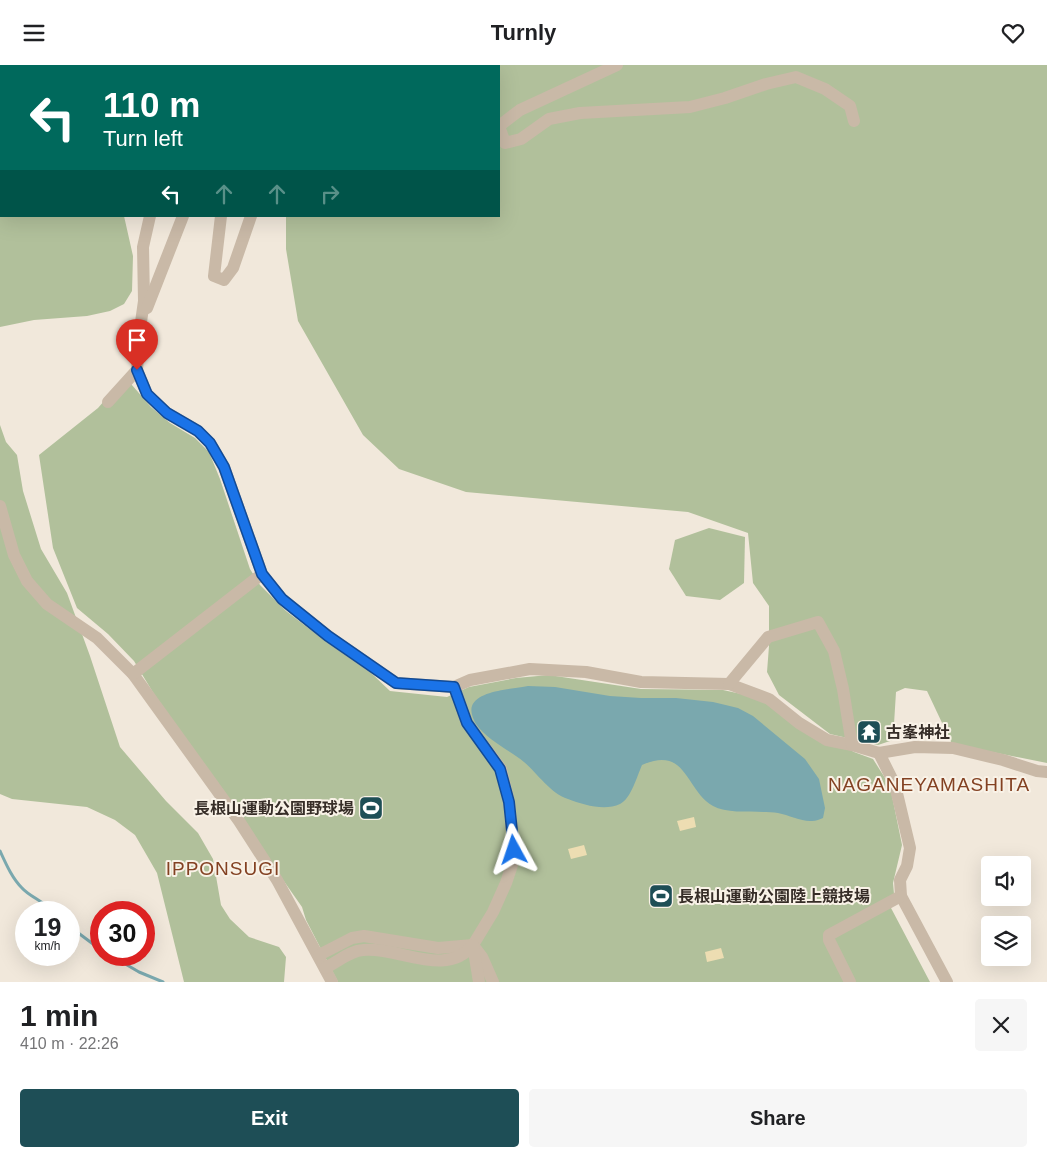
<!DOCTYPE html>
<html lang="en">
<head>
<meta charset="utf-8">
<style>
	:root { --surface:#fff; --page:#f6f6f6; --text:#202124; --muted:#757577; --accent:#1e4e56 }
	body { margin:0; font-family:Arial,"Noto Sans JP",sans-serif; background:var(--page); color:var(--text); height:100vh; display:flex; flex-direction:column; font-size:19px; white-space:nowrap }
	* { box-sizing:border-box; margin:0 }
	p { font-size:16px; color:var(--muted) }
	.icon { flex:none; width:28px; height:28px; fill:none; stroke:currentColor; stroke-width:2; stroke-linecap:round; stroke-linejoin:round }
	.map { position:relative; height:917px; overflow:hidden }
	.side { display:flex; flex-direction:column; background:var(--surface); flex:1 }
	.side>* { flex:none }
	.hud { position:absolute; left:0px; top:0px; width:500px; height:152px; box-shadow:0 5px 20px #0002; background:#00695c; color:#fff; overflow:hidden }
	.buttons { position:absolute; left:981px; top:791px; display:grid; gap:10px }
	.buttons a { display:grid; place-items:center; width:50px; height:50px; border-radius:5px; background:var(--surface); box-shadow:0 5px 20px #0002; font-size:25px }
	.speed { position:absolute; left:15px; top:836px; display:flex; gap:10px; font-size:25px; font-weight:700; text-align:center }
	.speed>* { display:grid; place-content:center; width:65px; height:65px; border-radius:50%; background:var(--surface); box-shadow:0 5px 20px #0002; line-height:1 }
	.speed small { font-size:12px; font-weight:400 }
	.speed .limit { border:8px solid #d22; background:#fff; color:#111 }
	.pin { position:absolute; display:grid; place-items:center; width:42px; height:42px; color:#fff; margin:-51px -21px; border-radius:50% 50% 50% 0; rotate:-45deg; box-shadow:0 0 5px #0007 }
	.pin .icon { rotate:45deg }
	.me { position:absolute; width:55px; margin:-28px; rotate:355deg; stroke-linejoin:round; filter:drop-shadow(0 0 4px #0008) }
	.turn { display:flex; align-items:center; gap:18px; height:105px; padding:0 20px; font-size:22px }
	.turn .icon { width:65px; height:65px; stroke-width:2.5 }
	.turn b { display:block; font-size:35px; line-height:42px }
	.lanes { display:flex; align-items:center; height:48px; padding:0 20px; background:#0003; justify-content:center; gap:25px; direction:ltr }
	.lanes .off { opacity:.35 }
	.round { display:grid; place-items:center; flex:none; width:52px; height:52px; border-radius:5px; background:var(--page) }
	.head { display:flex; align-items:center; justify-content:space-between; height:85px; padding:0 20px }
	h1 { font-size:30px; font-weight:800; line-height:38px }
	.action { display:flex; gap:10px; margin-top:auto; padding:10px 20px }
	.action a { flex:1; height:58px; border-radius:5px; background:var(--accent); color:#fff; font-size:20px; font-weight:800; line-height:58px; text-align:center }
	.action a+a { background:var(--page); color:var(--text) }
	header { display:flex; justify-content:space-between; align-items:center; height:65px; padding:0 20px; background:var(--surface); font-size:22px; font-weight:800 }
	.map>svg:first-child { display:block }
</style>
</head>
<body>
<header><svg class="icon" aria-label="menu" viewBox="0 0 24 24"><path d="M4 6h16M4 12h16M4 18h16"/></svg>Turnly<svg class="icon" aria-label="heart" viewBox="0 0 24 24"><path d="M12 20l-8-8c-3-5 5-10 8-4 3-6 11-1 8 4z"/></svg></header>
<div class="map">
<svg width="1047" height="917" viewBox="0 0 1047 917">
	<rect width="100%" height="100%" fill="#f1e8db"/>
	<!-- green -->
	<g fill="#b1c09b">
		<path d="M 0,0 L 26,1 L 1,1 L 1,151 L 124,151 L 133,191 L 132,226 L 124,239 L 110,246 L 87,251 L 34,255 L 0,262 Z"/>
		<path d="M 312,0 L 1047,0 L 1047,698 L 952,679 L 927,626 L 905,623 L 896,627 L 893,675 L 878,680 L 830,669 L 779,630 L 767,607 L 769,581 L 769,541 L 753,518 L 748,468 L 688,447 L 466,427 L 399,404 L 363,370 L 298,256 L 286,184 L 286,151 L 499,151 L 499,1 L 312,1 Z"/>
		<path d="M 125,312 L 151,342 L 170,358 L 195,373 L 209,387 L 220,414 L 250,504 L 260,520 L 286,546 L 307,562 L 369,606 L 390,626 L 447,632 L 469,622 L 516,613 L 549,610 L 641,624 L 723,625 L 746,630 L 765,638 L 854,687 L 873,694 L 890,721 L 902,780 L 893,818 L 894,829 L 891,843 L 930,917 L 338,917 L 306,855 L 302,842 L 160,639 L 134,596 L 108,569 L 77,543 L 53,483 L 39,390 L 98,343 Z"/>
		<path d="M 0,360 L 6,377 L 17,390 L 23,426 L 41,484 L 67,528 L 90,591 L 120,682 L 166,736 L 198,768 L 213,794 L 221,840 L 230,854 L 249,872 L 279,882 L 286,892 L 284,917 L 184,917 L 157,808 L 135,770 L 115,755 L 87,742 L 12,734 L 0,729 Z"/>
		<path d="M 709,463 L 745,472 L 744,518 L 720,535 L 686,531 L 669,504 L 675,475 Z"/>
	</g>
	<!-- sand -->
	<g fill="#edddb2">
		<path d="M 694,752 L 696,762 L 680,766 L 677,756 Z"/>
		<path d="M 584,780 L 587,790 L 571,794 L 568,784 Z"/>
		<path d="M 721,883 L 724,893 L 707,897 L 705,887 Z"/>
	</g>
	<!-- water -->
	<path fill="#7aa8ae" d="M 528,621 L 555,622 L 610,631 L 641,633 L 676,633 L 713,637 L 738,643 L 753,651 L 805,694 L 819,714 L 825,743 L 823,753 C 820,754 816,756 812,756 C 802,757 789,750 778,748 C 760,745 729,750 713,741 C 685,725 687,680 642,700 C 637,711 631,734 620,739 C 605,746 583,740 568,734 C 550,728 538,709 524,697 C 509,685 487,675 476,659 C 473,654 470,646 472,641 C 478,625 513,624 528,621 Z"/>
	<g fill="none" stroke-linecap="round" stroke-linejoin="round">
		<!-- stream -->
		<g stroke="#7aa8ae" stroke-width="3">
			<path d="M 85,0 L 85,1"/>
			<path d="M 0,114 L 1,113"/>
			<path d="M 0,786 C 6,799 12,813 22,823 C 31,833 45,836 53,848"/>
			<path d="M 69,861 L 101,885"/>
			<path d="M 110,890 L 139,907 L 163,917"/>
		</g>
		<!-- minor -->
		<g stroke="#c9b9a7" stroke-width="12">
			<path d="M 203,0 L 204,1"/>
			<path d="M 617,0 L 520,45 L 499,61 L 505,78 L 521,74 L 549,54 L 580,48 L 690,42 L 725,33 L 766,19 L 796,12 L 825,24 L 850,41 L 854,56"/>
			<path d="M 489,1 L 491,0"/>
			<path d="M 150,151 L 143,182 L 144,236 L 140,264 L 137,305 L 147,329 L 167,348 L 198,366 L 210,378 L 224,402 L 262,509 L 282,534 L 328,571 L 396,618 L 454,622 L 470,615 L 530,604 L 586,607 L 641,617 L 729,619 L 769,634 L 799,658 L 827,675 L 852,680"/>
			<path d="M 221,151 L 214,211 L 224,215 L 233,203 L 251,151"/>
			<path d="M 147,243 L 183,151"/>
			<path d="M 108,337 L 137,305"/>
			<path d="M 0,441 L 14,490 L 27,516 L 47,539 L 97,573 L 133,609 L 239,756 L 277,815 L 332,917"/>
			<path d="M 133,609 L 262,509"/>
			<path d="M 729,619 L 768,572 L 818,557 L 834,586 L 843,624 L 852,680 L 879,688 L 915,682 L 953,683 L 1003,695 L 1037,706 L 1047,707"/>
			<path d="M 454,622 L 467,658 L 501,704 L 509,737 L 514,785 L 512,800 L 506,818 L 493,847 L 473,880"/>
			<path d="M 879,688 L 895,720 L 910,783 L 907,801 L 900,815 L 901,831 L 947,917"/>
			<path d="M 476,884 L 482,892 L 493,917"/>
			<path d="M 319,890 L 352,873 L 364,871 L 438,883 L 473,880"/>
			<path d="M 325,903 C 338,897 349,886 363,885 C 398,881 446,914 473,880 L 479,917"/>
			<path d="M 850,917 L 829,875 L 829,870 L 901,831"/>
		</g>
	</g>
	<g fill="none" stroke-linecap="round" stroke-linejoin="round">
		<defs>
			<path id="route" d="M 137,305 L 147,329 L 167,348 L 198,366 L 210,378 L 224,402 L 262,509 L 282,534 L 328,571 L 396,618 L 454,622 L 467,658 L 500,704 L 509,737 L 514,785"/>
		</defs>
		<!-- route casing -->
		<use href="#route" stroke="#114b97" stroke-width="12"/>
		<!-- route -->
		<use href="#route" stroke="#1a73e8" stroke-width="9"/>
	</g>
	<!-- icons -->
	<defs>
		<symbol id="temple-square" viewBox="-11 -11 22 22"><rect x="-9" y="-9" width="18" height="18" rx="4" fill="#1e4e56" stroke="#f9f2e7"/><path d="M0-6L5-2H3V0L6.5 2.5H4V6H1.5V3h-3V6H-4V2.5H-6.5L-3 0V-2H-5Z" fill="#fff"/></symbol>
		<symbol id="stadium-square" viewBox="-11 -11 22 22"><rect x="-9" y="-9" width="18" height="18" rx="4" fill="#1e4e56" stroke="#f9f2e7"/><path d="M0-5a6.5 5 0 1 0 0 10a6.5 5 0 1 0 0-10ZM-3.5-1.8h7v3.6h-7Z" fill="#fff"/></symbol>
	</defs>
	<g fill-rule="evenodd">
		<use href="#temple-square" x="855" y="653" width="28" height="28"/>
		<use href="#stadium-square" x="357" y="729" width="28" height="28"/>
		<use href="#stadium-square" x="647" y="817" width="28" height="28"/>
	</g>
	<g text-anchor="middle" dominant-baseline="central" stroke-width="4" stroke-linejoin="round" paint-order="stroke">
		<!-- poi labels -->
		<g font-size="16" font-weight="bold" fill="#362d27" stroke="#f9f2e7" text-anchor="start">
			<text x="886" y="667">古峯神社</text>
			<text x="354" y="743" text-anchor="end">長根山運動公園野球場</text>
			<text x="678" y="831">長根山運動公園陸上競技場</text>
		</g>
		<!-- quarter labels -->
		<g font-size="19" letter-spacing="1" fill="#834122" stroke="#f9f2e7">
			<text x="929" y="719">NAGANEYAMASHITA</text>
			<text x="223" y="803">IPPONSUGI</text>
		</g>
	</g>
</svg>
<div class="buttons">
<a><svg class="icon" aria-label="sound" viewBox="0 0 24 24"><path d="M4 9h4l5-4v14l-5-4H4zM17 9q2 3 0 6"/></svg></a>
<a><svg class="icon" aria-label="layers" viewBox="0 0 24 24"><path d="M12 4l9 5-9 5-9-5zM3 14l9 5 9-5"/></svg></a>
</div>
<div class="speed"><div>19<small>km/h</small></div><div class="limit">30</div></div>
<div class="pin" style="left:137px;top:305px;background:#d93025"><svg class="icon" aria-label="arrive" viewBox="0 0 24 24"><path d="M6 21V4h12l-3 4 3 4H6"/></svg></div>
<svg class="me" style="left:514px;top:785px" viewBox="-20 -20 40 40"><path d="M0-17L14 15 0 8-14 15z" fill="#1a73e8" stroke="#fff" stroke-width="4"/></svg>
<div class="hud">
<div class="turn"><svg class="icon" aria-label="left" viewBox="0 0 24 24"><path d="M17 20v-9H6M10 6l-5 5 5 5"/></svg><div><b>110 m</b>Turn left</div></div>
<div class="lanes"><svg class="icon" aria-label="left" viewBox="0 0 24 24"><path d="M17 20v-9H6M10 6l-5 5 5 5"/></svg><svg class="icon off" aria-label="ahead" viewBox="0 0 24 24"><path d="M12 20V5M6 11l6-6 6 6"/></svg><svg class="icon off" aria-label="ahead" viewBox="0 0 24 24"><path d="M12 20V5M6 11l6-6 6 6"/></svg><svg class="icon off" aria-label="right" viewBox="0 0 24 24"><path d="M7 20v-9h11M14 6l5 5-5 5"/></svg></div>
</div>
</div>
<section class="side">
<div class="head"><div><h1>1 min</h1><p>410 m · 22:26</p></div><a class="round"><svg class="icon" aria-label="close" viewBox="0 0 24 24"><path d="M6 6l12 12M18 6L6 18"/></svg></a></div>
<div class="action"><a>Exit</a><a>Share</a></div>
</section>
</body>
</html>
